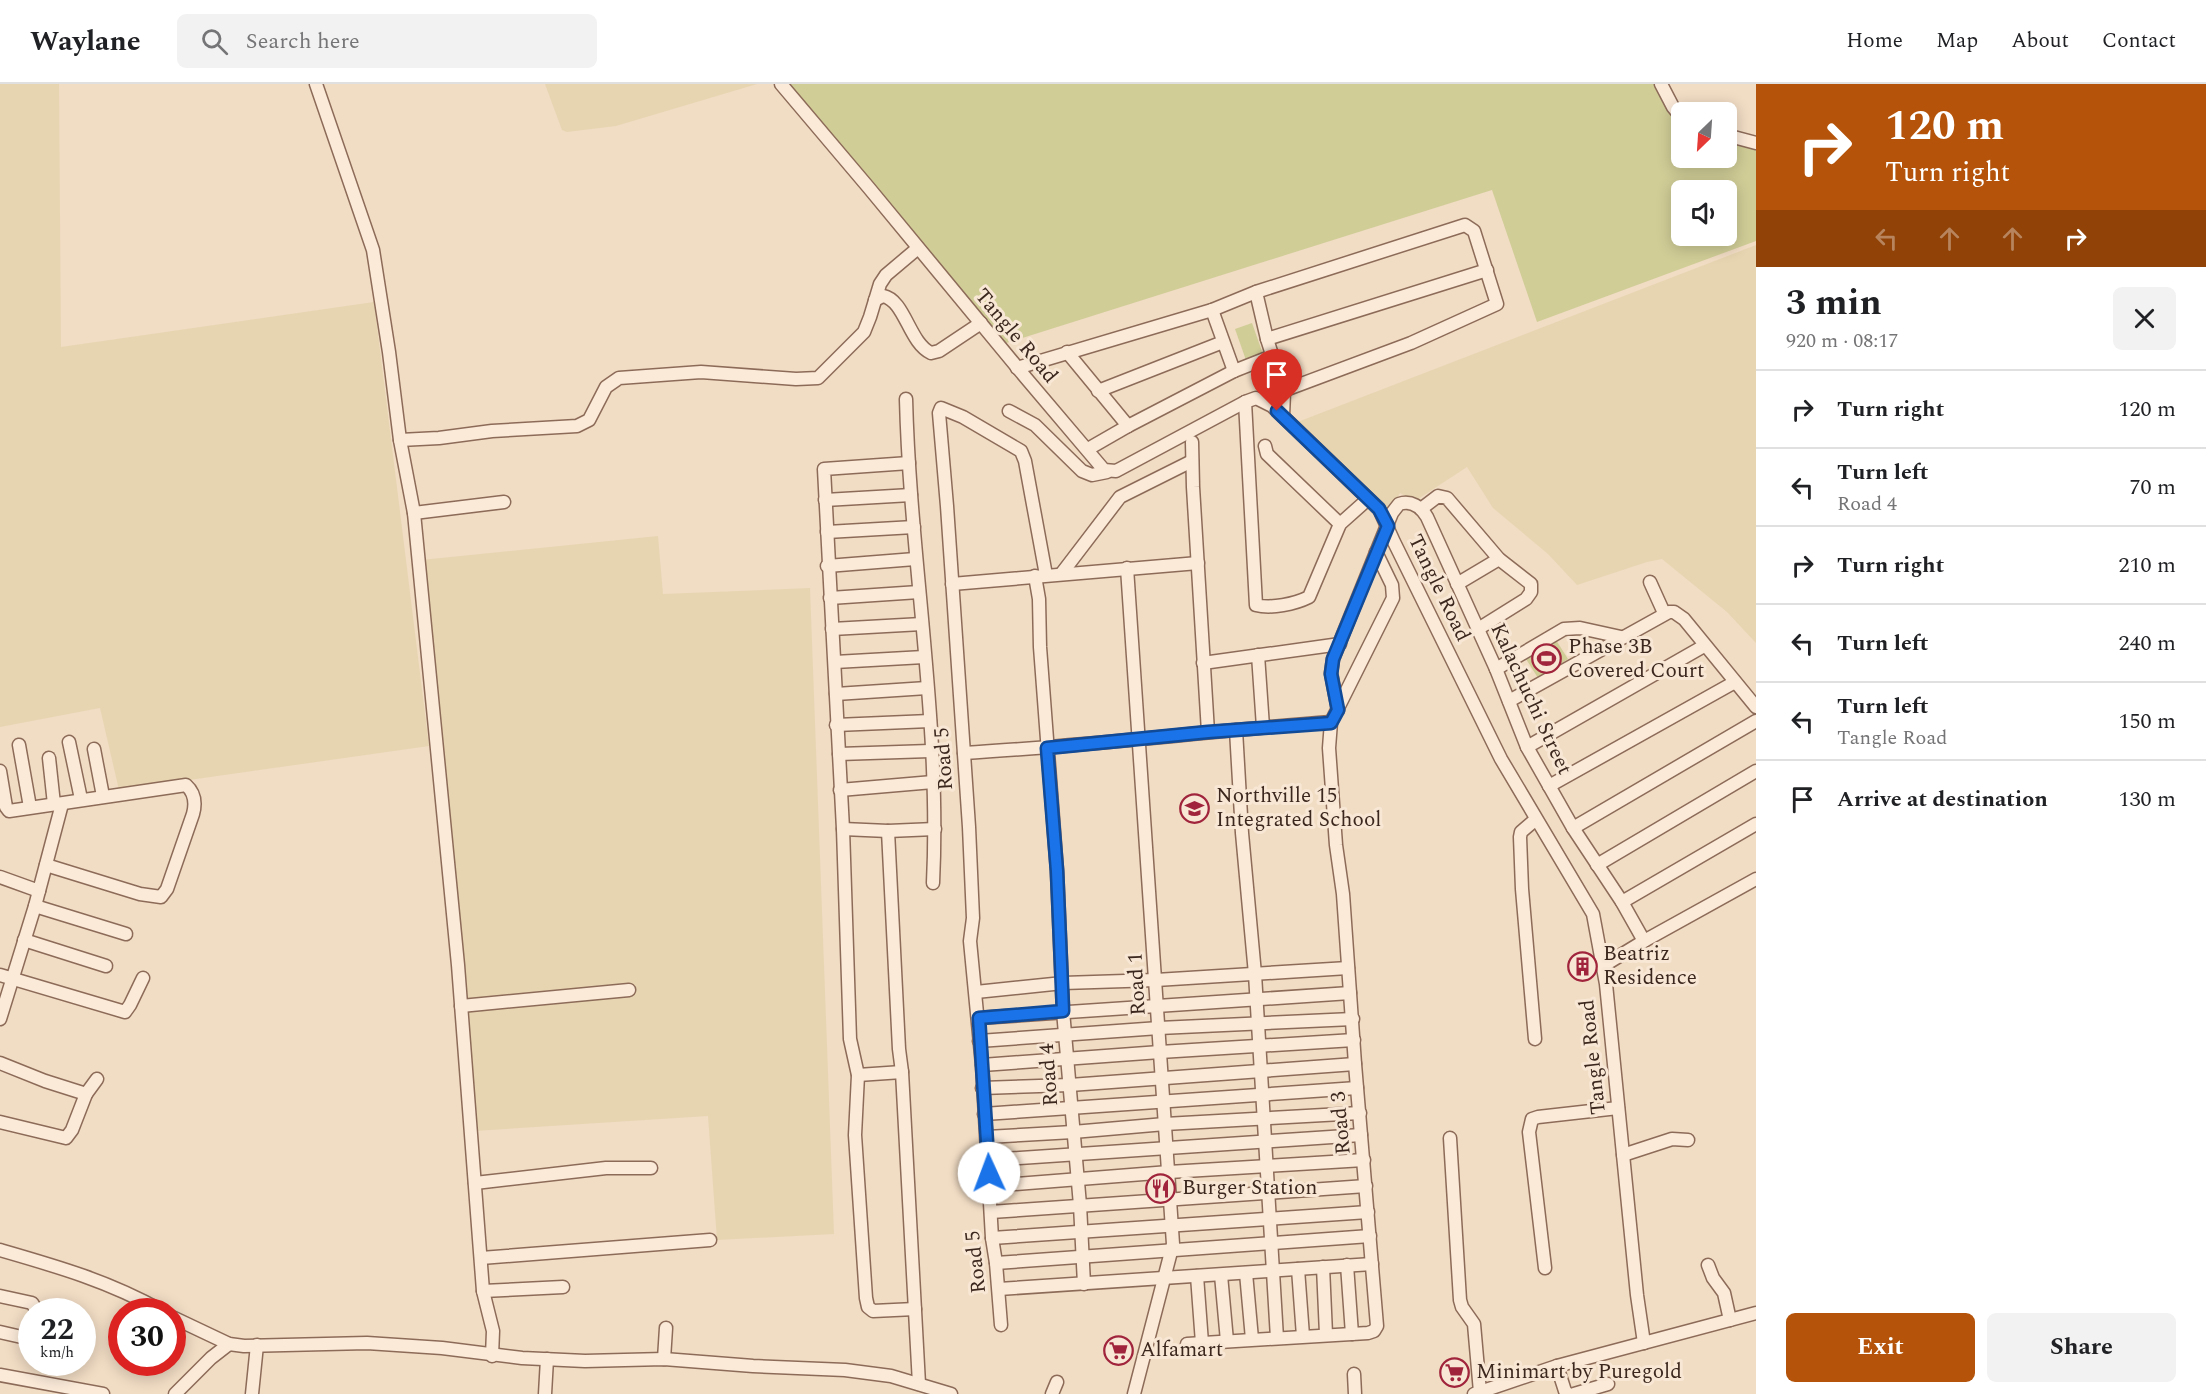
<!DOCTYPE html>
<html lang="en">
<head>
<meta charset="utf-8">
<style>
	:root { --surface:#fff; --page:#f2f2f2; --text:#202124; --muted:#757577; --line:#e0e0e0; --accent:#b45309 }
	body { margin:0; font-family:Spectral,serif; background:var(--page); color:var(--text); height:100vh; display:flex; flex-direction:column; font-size:22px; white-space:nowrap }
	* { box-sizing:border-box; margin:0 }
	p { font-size:20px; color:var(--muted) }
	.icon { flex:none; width:33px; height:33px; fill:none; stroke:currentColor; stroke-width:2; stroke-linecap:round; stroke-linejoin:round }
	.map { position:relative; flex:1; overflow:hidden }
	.details { display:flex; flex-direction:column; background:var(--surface); width:450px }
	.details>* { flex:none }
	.banner { background:#b45309; color:#fff; overflow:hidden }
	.needle { width:39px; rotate:205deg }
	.tools { position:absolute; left:1671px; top:18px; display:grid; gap:12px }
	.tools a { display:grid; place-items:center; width:66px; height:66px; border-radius:9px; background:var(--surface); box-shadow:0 3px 15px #0003; font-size:30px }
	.speed { position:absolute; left:18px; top:1214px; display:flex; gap:12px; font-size:30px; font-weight:700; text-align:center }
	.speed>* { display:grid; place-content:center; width:78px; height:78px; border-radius:50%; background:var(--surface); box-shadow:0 3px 15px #0003; line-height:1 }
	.speed small { font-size:15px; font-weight:400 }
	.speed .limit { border:9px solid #d22; background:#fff; color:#111 }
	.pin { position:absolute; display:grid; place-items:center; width:51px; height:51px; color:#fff; margin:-62px -26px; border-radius:50% 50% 50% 0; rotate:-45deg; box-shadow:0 0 6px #0007 }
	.pin .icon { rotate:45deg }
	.me { position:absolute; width:66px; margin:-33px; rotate:358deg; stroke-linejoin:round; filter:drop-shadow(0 0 4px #0008) }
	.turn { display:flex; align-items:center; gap:21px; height:126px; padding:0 30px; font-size:27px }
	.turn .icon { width:78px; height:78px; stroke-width:2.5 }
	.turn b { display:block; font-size:42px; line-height:51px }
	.lanes { display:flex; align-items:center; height:57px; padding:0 30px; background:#0003; justify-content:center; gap:30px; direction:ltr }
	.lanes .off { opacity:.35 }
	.round { display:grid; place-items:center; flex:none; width:63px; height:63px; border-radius:9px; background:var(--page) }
	.headline { display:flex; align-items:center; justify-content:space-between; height:102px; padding:0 30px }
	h1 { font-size:36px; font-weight:700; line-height:45px }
	.button { display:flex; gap:12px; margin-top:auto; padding:12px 30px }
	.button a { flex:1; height:69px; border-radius:9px; background:var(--accent); color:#fff; font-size:24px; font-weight:700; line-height:69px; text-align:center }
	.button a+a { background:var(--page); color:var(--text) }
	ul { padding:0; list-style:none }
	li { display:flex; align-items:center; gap:18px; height:78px; padding:0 30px; border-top:2px solid var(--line) }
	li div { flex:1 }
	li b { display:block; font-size:22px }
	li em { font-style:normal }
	header { display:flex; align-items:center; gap:36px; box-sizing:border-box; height:84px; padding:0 30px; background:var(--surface); border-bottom:2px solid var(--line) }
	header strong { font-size:28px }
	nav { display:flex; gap:33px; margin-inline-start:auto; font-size:21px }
	.search { width:420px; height:54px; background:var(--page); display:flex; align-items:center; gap:15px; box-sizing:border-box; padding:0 21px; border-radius:9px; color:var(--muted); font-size:22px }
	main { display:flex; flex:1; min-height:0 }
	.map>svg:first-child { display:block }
</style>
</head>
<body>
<header>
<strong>Waylane</strong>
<div class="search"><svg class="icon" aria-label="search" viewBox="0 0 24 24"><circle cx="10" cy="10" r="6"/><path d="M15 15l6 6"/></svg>Search here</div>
<nav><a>Home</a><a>Map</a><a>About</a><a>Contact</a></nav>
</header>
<main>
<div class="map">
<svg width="1756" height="1310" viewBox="0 0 1756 1310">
	<rect width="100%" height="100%" fill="#f1dcc4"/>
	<!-- farmland -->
	<g fill="#e7d5b1">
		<path d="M 0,0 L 59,0 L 61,263 L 374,218 L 429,662 L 119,706 L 100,624 L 0,643 Z"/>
		<path d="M 545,0 L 757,0 L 616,42 L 567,48 L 562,46 Z"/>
		<path d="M 1756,161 L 1756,559 L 1727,528 L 1662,475 L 1647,478 L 1577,501 L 1548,470 L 1493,424 L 1467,383 L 1415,417 L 1400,409 L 1390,426 L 1385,427 L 1295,339 Z"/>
		<path d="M 658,452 L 663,510 L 810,504 L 834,1150 L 717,1156 L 708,1032 L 474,1047 L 421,476 Z"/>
	</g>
	<!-- green -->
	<g fill="#d0cd97" fill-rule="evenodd">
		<path d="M 788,0 L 1658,0 L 1675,33 L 1681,42 L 1682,74 L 1726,74 L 1727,57 L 1756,64 L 1756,157 L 1537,238 L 1492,106 L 1003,260 ZM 1682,106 L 1726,106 L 1726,152 L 1682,152 Z"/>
		<path d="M 1252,239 L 1264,273 L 1247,279 L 1235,245 Z"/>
		<path d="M 1556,556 L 1568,575 L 1538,594 L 1526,575 Z"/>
	</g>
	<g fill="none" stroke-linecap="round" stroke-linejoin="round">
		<defs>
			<g id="minor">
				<path d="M 316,0 L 373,166 L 389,268 L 400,356 L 414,429 L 458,881 L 483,1207 L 493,1247 L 492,1272"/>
				<path d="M 781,0 L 869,104 L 1026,294 L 1104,386 L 1116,387 L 1245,318 L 1256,314 L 1272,322 L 1379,425 L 1394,458 L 1501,675 L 1593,830 L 1606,900 L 1637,1211 L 1644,1259"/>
				<path d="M 1661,0 L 1673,23 L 1682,34"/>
				<path d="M 1726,51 L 1756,59"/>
				<path d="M 1256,208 L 1267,255 L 1284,308 L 1283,332"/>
				<path d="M 875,216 L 883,212 C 905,216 909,259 931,269 L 939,267 L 981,239"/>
				<path d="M 1212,226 L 1234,287"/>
				<path d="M 1267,255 L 1487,186"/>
				<path d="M 1067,268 L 1128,342 L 1234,287 L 1272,272"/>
				<path d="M 1017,284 L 1212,226 L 1256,208 L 1465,141 L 1474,147 L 1497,220 L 1411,259 L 1261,315"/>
				<path d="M 1098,307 L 1223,258"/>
				<path d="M 906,315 C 910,476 941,637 933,799"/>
				<path d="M 1245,318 L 1256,521 C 1271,525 1295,520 1309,513 L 1340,440 L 1368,415"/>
				<path d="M 1009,327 L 1035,341 L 1082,387 L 1092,391 L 1107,388"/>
				<path d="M 400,356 L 439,354 L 492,347 L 577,342 L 589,336 L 606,303 L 619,294 L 701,288 L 796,295 L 818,294 L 864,248 L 870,233 L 880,200 L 886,191 L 918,164"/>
				<path d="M 1192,358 L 1193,403 L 1208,648"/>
				<path d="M 1265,362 L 1267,370 L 1340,440"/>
				<path d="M 1088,365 L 1128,342"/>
				<path d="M 909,379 L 824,385 L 843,745 L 850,955 L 858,991 L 855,1051 L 866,1214 L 868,1223 L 873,1227 L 915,1225"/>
				<path d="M 825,416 L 911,411"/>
				<path d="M 1421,425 L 1438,412 L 1447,414 L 1499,475 L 1531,500 L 1531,508 L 1526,515 L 1478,545"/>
				<path d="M 414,429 L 504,418"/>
				<path d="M 827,448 L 914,443"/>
				<path d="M 827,482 L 915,475"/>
				<path d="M 1127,484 L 1173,1160 L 1134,1310"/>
				<path d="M 1062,489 L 1120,413 L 1192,377"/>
				<path d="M 1035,492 L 1039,515 L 1040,563 L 1057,787 L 1063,927 L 1080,1121 L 1084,1200"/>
				<path d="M 1650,498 L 1664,529"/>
				<path d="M 952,500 L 1198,479"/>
				<path d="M 1457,500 L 1499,475"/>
				<path d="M 830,514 L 919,508"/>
				<path d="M 832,545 L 922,540"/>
				<path d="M 1258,571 L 1263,643"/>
				<path d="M 835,578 L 924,573"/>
				<path d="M 1203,579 L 1340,560"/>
				<path d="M 1496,585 L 1564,545 L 1580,544 L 1621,553"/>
				<path d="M 836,610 L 927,604"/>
				<path d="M 1509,617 L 1669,528 L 1674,528 L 1684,535 L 1756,623"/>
				<path d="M 1338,626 L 1331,589 L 1333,575 L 1392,429 L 1399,420 C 1411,416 1421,423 1427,433 L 1496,585 L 1527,663 L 1573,744 L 1622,818 L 1644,857"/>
				<path d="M 836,641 L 930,637"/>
				<path d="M 1236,646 L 1242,749 L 1255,890 L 1277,1254"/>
				<path d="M 69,658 L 81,715"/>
				<path d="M 19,661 L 30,723"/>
				<path d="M 1527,663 L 1704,562"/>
				<path d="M 94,665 L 103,712"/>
				<path d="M 964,669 C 1087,662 1209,647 1331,638"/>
				<path d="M 839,670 L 930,667"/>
				<path d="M 49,674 L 54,720"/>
				<path d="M 0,687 L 6,723 L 9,727 L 186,701 C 195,709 196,719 193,730 L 167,805 L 161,813 L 140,810 L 46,781"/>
				<path d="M 1549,702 L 1735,598"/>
				<path d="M 840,706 L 933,698"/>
				<path d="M 1573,744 L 1756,637"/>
				<path d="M 843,745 L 888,747 L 935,745"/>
				<path d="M 888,747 L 899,965 L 902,988 L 919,1300"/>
				<path d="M 1597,781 L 1756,687"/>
				<path d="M 0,793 L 39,807"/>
				<path d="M 1622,818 L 1756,740"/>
				<path d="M 35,822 L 126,850"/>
				<path d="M 24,856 L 106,882"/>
				<path d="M 1603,882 L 1644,857 L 1756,795"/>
				<path d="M 0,891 L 125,928 L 130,921 L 143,894"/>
				<path d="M 976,908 L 1063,899 L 1156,896 L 1348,884"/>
				<path d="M 461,922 L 629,906"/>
				<path d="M 979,934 L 1350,909"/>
				<path d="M 0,935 L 35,822 L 62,720"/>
				<path d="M 1535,955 L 1522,805 L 1520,753 L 1521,748 L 1535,736"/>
				<path d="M 979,957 L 1159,944 L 1353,935"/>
				<path d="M 0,979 L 45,997 L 86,1010 L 97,995"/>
				<path d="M 982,981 L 1160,968 L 1354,956"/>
				<path d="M 858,991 L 902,988"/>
				<path d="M 982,1004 L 1070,1001 L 1355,980"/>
				<path d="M 984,1030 L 1357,1004"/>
				<path d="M 0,1038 L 66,1054 L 72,1046 L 86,1010"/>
				<path d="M 987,1053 L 1073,1048 L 1165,1040 L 1360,1029"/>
				<path d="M 1450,1054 L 1460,1216 L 1462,1223 L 1474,1240 L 1480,1308"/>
				<path d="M 1623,1071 L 1672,1055 L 1688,1056"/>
				<path d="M 989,1076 L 1361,1051"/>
				<path d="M 475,1099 L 606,1084 L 651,1084"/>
				<path d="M 989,1102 L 1169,1088 L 1364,1076"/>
				<path d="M 991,1128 L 1366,1102"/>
				<path d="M 992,1154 L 1368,1128"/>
				<path d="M 0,1166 C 59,1183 108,1197 162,1227"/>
				<path d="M 481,1174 L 710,1156"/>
				<path d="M 996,1179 L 1370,1152"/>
				<path d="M 1347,1181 L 1352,1250"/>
				<path d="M 1708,1181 L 1713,1194 L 1724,1209 L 1730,1236"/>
				<path d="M 1323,1183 L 1326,1250"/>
				<path d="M 1545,1184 L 1529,1048 L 1532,1035 L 1538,1033 L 1618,1024"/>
				<path d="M 1298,1185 L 1303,1252"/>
				<path d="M 1246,1189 L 1252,1255"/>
				<path d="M 1221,1191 L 1227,1257"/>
				<path d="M 1197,1192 L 1202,1259"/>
				<path d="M 999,1205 L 1372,1180"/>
				<path d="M 483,1207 L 563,1203"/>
				<path d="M 0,1212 L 32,1219 L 37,1227"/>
				<path d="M 172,1233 L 229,1260 L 244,1262 L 367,1259 L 442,1264 L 522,1274 L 585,1277 L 664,1275 L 753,1282 L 845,1286 L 891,1292 L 951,1310"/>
				<path d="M 1001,1241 L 996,1179 L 992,1154 L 982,981 L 970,857 L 973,834 L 969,743 L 947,422 L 939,329 L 941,324 L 963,333 L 1021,367 L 1025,377 L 1046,491"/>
				<path d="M 0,1248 L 26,1254 L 32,1252"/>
				<path d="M 1187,1260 L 1368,1249 L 1374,1247 L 1377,1242 L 1355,980 L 1343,810 L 1336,761 L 1329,664 L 1331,638 L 1393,514 L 1392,501 L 1376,468"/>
				<path d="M 664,1275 L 666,1244"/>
				<path d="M 1557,1282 L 1565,1307 L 1568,1310"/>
				<path d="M 1354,1290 L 1355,1310"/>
				<path d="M 0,1291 L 103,1310"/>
				<path d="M 175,1310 L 211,1274 L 229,1260"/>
				<path d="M 252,1310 L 257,1261"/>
				<path d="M 545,1310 L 547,1275"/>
				<path d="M 1052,1310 L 1057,1298"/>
				<path d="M 1474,1310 L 1557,1282 L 1756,1229"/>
				<path d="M 1574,1310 L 1608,1300"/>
			</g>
		</defs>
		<!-- minor casing -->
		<use href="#minor" stroke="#8d6b59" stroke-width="15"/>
		<!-- minor -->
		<use href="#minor" stroke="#fbead8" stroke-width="12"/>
	</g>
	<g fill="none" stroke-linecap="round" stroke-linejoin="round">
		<defs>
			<path id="route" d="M 989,1089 L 979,934 L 1063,927 L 1057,787 L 1047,664 L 1208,648 L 1331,639 L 1338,626 L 1331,590 L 1333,575 L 1388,442 L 1379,425 L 1277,327"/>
		</defs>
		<!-- route casing -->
		<use href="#route" stroke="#114b97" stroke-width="15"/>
		<!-- route -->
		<use href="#route" stroke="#1a73e8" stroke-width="10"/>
	</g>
	<!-- icons -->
	<defs>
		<symbol id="stadium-ring" viewBox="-11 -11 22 22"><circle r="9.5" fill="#f8e7d4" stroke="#a0253c" stroke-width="1.5"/><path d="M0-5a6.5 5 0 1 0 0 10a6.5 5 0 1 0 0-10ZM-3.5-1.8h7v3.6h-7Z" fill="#a0253c"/></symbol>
		<symbol id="school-ring" viewBox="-11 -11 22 22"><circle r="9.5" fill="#f8e7d4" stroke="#a0253c" stroke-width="1.5"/><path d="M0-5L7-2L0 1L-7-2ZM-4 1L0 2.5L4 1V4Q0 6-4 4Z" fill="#a0253c"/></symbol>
		<symbol id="building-ring" viewBox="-11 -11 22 22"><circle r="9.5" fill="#f8e7d4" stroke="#a0253c" stroke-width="1.5"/><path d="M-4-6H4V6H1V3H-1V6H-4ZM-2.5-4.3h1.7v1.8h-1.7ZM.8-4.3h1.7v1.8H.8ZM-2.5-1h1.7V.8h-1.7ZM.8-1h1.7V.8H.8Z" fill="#a0253c"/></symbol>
		<symbol id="restaurant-ring" viewBox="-11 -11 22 22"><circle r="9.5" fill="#f8e7d4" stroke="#a0253c" stroke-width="1.5"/><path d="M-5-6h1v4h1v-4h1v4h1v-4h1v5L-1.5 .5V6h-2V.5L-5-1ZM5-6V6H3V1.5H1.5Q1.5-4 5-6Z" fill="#a0253c"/></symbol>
		<symbol id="supermarket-ring" viewBox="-11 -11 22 22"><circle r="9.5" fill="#f8e7d4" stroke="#a0253c" stroke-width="1.5"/><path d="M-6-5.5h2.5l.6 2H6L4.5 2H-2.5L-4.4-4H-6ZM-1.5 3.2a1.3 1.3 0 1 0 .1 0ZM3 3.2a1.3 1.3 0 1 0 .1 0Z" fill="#a0253c"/></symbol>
	</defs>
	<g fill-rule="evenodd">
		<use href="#stadium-ring" x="1530" y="558" width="33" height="33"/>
		<use href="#school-ring" x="1178" y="708" width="33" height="33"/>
		<use href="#building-ring" x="1566" y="866" width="33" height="33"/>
		<use href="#restaurant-ring" x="1144" y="1088" width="33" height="33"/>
		<use href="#supermarket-ring" x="1102" y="1250" width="33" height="33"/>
		<use href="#supermarket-ring" x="1438" y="1272" width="33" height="33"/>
	</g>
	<g text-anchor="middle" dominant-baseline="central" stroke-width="6" stroke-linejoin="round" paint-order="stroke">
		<!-- street labels -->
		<g font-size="21" fill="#3c271e" stroke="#f8e7d4">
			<text transform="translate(1016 252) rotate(50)">Tangle Road</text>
			<text transform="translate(1439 504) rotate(64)">Tangle Road</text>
			<text transform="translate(1531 615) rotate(65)">Kalachuchi Street</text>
			<text transform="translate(944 675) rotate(-94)">Road 5</text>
			<text transform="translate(1137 900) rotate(-93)">Road 1</text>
			<text transform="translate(1593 973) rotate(-96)">Tangle Road</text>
			<text transform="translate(1049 991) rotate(-94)">Road 4</text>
			<text transform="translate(1341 1039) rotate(-95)">Road 3</text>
			<text transform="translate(976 1178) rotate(-96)">Road 5</text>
		</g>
		<!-- poi labels -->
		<g font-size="21" fill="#3c271e" stroke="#f8e7d4" text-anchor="start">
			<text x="1568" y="563">Phase 3B<tspan x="1568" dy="24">Covered Court</tspan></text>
			<text x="1216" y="712">Northville 15<tspan x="1216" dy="24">Integrated School</tspan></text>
			<text x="1603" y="870">Beatriz<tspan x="1603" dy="24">Residence</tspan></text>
			<text x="1182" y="1104">Burger Station</text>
			<text x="1140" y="1266">Alfamart</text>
			<text x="1476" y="1288">Minimart by Puregold</text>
		</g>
	</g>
</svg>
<div class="tools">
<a><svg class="needle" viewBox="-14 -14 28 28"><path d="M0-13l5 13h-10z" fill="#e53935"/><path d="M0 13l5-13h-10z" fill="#757577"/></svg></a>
<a><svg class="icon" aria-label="sound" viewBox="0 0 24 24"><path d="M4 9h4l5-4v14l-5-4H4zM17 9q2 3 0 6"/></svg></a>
</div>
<div class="speed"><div>22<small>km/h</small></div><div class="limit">30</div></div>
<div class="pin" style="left:1277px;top:327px;background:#d93025"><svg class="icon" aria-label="arrive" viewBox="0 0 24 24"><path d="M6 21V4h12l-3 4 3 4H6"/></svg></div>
<svg class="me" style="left:989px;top:1089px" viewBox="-20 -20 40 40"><circle r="19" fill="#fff"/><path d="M0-13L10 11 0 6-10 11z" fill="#1a73e8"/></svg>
</div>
<section class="details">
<div class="banner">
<div class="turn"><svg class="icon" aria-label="right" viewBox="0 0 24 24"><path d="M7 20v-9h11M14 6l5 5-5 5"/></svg><div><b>120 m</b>Turn right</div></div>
<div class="lanes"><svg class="icon off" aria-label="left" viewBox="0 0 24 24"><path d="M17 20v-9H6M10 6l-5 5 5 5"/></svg><svg class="icon off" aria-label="ahead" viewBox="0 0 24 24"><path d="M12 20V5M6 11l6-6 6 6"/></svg><svg class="icon off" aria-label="ahead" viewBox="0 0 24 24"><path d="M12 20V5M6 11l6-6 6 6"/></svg><svg class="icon" aria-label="right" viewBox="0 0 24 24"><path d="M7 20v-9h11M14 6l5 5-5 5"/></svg></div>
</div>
<div class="headline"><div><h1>3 min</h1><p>920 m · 08:17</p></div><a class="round"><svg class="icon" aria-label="close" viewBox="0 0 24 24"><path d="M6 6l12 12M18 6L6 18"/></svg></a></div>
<ul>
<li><svg class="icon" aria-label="right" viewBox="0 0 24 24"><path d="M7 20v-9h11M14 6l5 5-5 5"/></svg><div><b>Turn right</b></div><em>120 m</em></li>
<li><svg class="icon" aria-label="left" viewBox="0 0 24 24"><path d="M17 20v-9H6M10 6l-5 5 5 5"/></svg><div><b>Turn left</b><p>Road 4</p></div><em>70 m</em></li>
<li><svg class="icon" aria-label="right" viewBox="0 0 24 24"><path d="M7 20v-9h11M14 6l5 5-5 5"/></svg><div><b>Turn right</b></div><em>210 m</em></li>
<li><svg class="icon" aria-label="left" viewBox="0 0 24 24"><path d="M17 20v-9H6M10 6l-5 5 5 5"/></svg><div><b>Turn left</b></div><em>240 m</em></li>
<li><svg class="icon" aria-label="left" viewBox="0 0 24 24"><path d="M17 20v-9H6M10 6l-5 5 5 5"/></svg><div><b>Turn left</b><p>Tangle Road</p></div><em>150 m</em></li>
<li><svg class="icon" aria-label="arrive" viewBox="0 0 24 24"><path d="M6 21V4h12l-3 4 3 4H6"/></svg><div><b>Arrive at destination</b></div><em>130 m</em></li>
</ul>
<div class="button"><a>Exit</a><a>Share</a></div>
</section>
</main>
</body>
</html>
